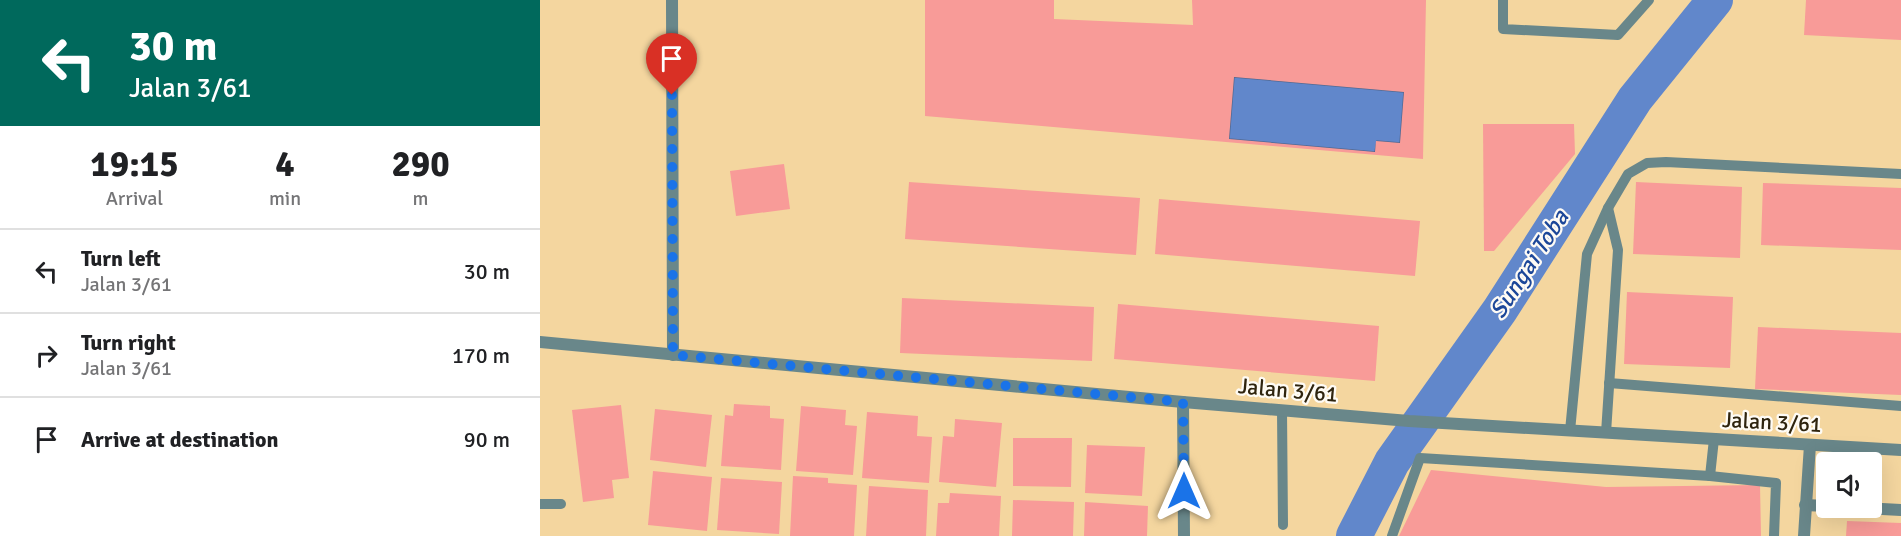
<!DOCTYPE html>
<html lang="en">
<head>
<meta charset="utf-8">
<style>
	:root { --surface:#fff; --page:#f2f2f2; --text:#202124; --muted:#757577; --line:#e0e0e0 }
	body { margin:0; font-family:Signika,sans-serif; background:var(--page); color:var(--text); height:100vh; display:flex; flex-direction:column; font-size:22px; white-space:nowrap }
	* { box-sizing:border-box; margin:0 }
	p { font-size:20px; color:var(--muted) }
	.icon { flex:none; width:33px; height:33px; fill:none; stroke:currentColor; stroke-width:2; stroke-linecap:round; stroke-linejoin:round }
	.map { position:relative; flex:1; overflow:hidden }
	.side { display:flex; flex-direction:column; background:var(--surface); width:540px }
	.side>* { flex:none }
	.guide { background:#00695c; color:#fff; overflow:hidden }
	.controls { position:absolute; left:1276px; top:452px; display:grid; gap:12px }
	.controls a { display:grid; place-items:center; width:66px; height:66px; border-radius:6px; background:var(--surface); box-shadow:0 6px 24px #0002; font-size:30px }
	.pin { position:absolute; display:grid; place-items:center; width:51px; height:51px; color:#fff; margin:-62px -26px; border-radius:50% 50% 50% 0; rotate:-45deg; box-shadow:0 0 6px #0007 }
	.pin .icon { rotate:45deg }
	.me { position:absolute; width:66px; margin:-33px; rotate:0deg; stroke-linejoin:round; filter:drop-shadow(0 0 4px #0008) }
	.turn { display:flex; align-items:center; gap:21px; height:126px; padding:0 30px; font-size:27px }
	.turn .icon { width:78px; height:78px; stroke-width:2.5 }
	.turn b { display:block; font-size:42px; line-height:51px }
	.eta { display:flex; justify-content:space-evenly; align-items:center; height:102px; text-align:center }
	.eta b { font-size:36px; font-weight:700; line-height:42px }
	ul { padding:0; list-style:none }
	li { display:flex; align-items:center; gap:18px; height:84px; padding:0 30px; border-top:2px solid var(--line) }
	li div { flex:1 }
	li b { display:block; font-size:22px }
	li em { font-style:normal }
	main { display:flex; flex:1; min-height:0 }
	.map>svg:first-child { display:block }
</style>
</head>
<body>
<main>
<section class="side">
<div class="guide">
<div class="turn"><svg class="icon" aria-label="left" viewBox="0 0 24 24"><path d="M17 20v-9H6M10 6l-5 5 5 5"/></svg><div><b>30 m</b>Jalan 3/61</div></div>
</div>
<div class="eta">
<div><b>19:15</b><p>Arrival</p></div>
<div><b>4</b><p>min</p></div>
<div><b>290</b><p>m</p></div>
</div>
<ul>
<li><svg class="icon" aria-label="left" viewBox="0 0 24 24"><path d="M17 20v-9H6M10 6l-5 5 5 5"/></svg><div><b>Turn left</b><p>Jalan 3/61</p></div><em>30 m</em></li>
<li><svg class="icon" aria-label="right" viewBox="0 0 24 24"><path d="M7 20v-9h11M14 6l5 5-5 5"/></svg><div><b>Turn right</b><p>Jalan 3/61</p></div><em>170 m</em></li>
<li><svg class="icon" aria-label="arrive" viewBox="0 0 24 24"><path d="M6 21V4h12l-3 4 3 4H6"/></svg><div><b>Arrive at destination</b></div><em>90 m</em></li>
</ul>
</section>
<div class="map">
<svg width="1361" height="536" viewBox="0 0 1361 536">
	<rect width="100%" height="100%" fill="#f4d69f"/>
	<!-- water -->
	<path fill="#6187cb" stroke="#526992" stroke-width="1.5" d="M 694,77 L 864,92 L 860,143 L 837,141 L 835,152 L 689,139 Z"/>
	<g fill="none" stroke-linecap="round" stroke-linejoin="round">
		<!-- river -->
		<path stroke="#6187cb" stroke-width="36" d="M 814,536 L 852,462 L 960,310 L 1095,99 L 1175,0"/>
	</g>
	<!-- building -->
	<g fill="#f89b98" fill-rule="evenodd">
		<path d="M 385,0 L 514,0 L 514,19 L 653,25 L 652,0 L 886,0 L 883,159 L 385,116 ZM 694,77 L 864,92 L 860,143 L 836,141 L 835,152 L 689,139 Z"/>
		<path d="M 1266,0 L 1361,0 L 1361,40 L 1264,35 Z"/>
		<path d="M 943,124 L 1034,124 L 1035,154 L 954,251 L 944,251 Z"/>
		<path d="M 244,164 L 250,209 L 196,216 L 190,171 Z"/>
		<path d="M 369,182 L 600,198 L 596,255 L 365,239 Z"/>
		<path d="M 1096,182 L 1202,187 L 1200,258 L 1093,254 Z"/>
		<path d="M 1223,183 L 1361,188 L 1361,250 L 1221,245 Z"/>
		<path d="M 619,199 L 880,221 L 875,276 L 615,254 Z"/>
		<path d="M 1087,292 L 1193,297 L 1190,368 L 1084,364 Z"/>
		<path d="M 362,298 L 554,307 L 552,361 L 360,353 Z"/>
		<path d="M 578,304 L 839,326 L 835,381 L 574,359 Z"/>
		<path d="M 1218,327 L 1361,333 L 1361,395 L 1215,389 Z"/>
		<path d="M 194,404 L 230,406 L 230,418 L 244,419 L 241,470 L 181,466 L 185,415 L 193,416 Z"/>
		<path d="M 81,405 L 89,478 L 72,480 L 74,498 L 43,502 L 32,410 Z"/>
		<path d="M 261,406 L 306,410 L 305,425 L 317,426 L 313,475 L 256,471 Z"/>
		<path d="M 115,409 L 172,415 L 166,467 L 110,460 Z"/>
		<path d="M 327,412 L 378,416 L 377,436 L 392,437 L 389,483 L 322,478 Z"/>
		<path d="M 415,419 L 462,423 L 456,487 L 399,482 L 403,436 L 414,437 Z"/>
		<path d="M 473,438 L 532,438 L 531,487 L 473,486 Z"/>
		<path d="M 547,445 L 605,447 L 602,496 L 545,493 Z"/>
		<path d="M 891,470 L 1066,487 L 1220,485 L 1221,536 L 859,536 Z"/>
		<path d="M 113,471 L 172,477 L 167,531 L 108,525 Z"/>
		<path d="M 253,476 L 288,478 L 288,483 L 317,485 L 314,536 L 250,536 Z"/>
		<path d="M 181,478 L 242,482 L 239,534 L 177,530 Z"/>
		<path d="M 329,486 L 388,490 L 386,536 L 326,536 Z"/>
		<path d="M 410,493 L 461,496 L 459,536 L 396,536 L 398,503 L 409,503 Z"/>
		<path d="M 473,500 L 534,502 L 533,536 L 472,536 Z"/>
		<path d="M 545,502 L 608,506 L 607,536 L 544,536 Z"/>
		<path d="M 1307,521 L 1361,523 L 1361,536 L 1306,536 Z"/>
	</g>
	<g fill="none" stroke-linecap="round" stroke-linejoin="round">
		<!-- service -->
		<g stroke="#69878a" stroke-width="10">
			<path d="M 963,0 L 963,29 L 1078,35 L 1109,0"/>
			<path d="M 1069,383 L 1361,406"/>
			<path d="M 742,410 L 743,525"/>
			<path d="M 1030,431 L 1047,254 L 1068,208 L 1088,174 L 1107,163 L 1126,162 L 1361,174"/>
			<path d="M 1066,433 L 1078,250 L 1068,208"/>
			<path d="M 1170,476 L 1174,439"/>
			<path d="M 0,504 L 21,504"/>
			<path d="M 852,536 L 880,458 L 1170,476 L 1236,483 L 1234,536"/>
		</g>
		<!-- minor -->
		<g stroke="#69878a" stroke-width="12">
			<path d="M 132,0 L 133,355"/>
			<path d="M 0,342 L 643,402 L 869,421 L 1361,450"/>
			<path d="M 643,402 L 644,536"/>
			<path d="M 1265,505 L 1287,506"/>
			<path d="M 1305,507 L 1361,510"/>
			<path d="M 1264,536 L 1270,445"/>
		</g>
	</g>
	<g fill="none" stroke-linecap="round" stroke-linejoin="round">
		<!-- route -->
		<path stroke="#1a73e8" stroke-width="10" stroke-dasharray="0 18" d="M 132,95 L 133,355 L 643,402 L 644,491"/>
	</g>
	<g text-anchor="middle" dominant-baseline="central" stroke-width="4.5" stroke-linejoin="round" paint-order="stroke">
		<!-- street labels -->
		<g font-size="22" fill="#2f240e" stroke="#fefbf5">
			<text transform="translate(748 390) rotate(5)">Jalan 3/61</text>
			<text transform="translate(1232 422) rotate(3)">Jalan 3/61</text>
		</g>
		<!-- water labels -->
		<g font-size="24" font-style="italic" fill="#1c4799" stroke="#fefbf5">
			<text transform="translate(989 264) rotate(-57)">Sungai Toba</text>
		</g>
	</g>
</svg>
<div class="controls">
<a><svg class="icon" aria-label="sound" viewBox="0 0 24 24"><path d="M4 9h4l5-4v14l-5-4H4zM17 9q2 3 0 6"/></svg></a>
</div>
<div class="pin" style="left:132px;top:95px;background:#d93025"><svg class="icon" aria-label="arrive" viewBox="0 0 24 24"><path d="M6 21V4h12l-3 4 3 4H6"/></svg></div>
<svg class="me" style="left:644px;top:491px" viewBox="-20 -20 40 40"><path d="M0-17L14 15 0 8-14 15z" fill="#1a73e8" stroke="#fff" stroke-width="4"/></svg>
</div>
</main>
</body>
</html>
